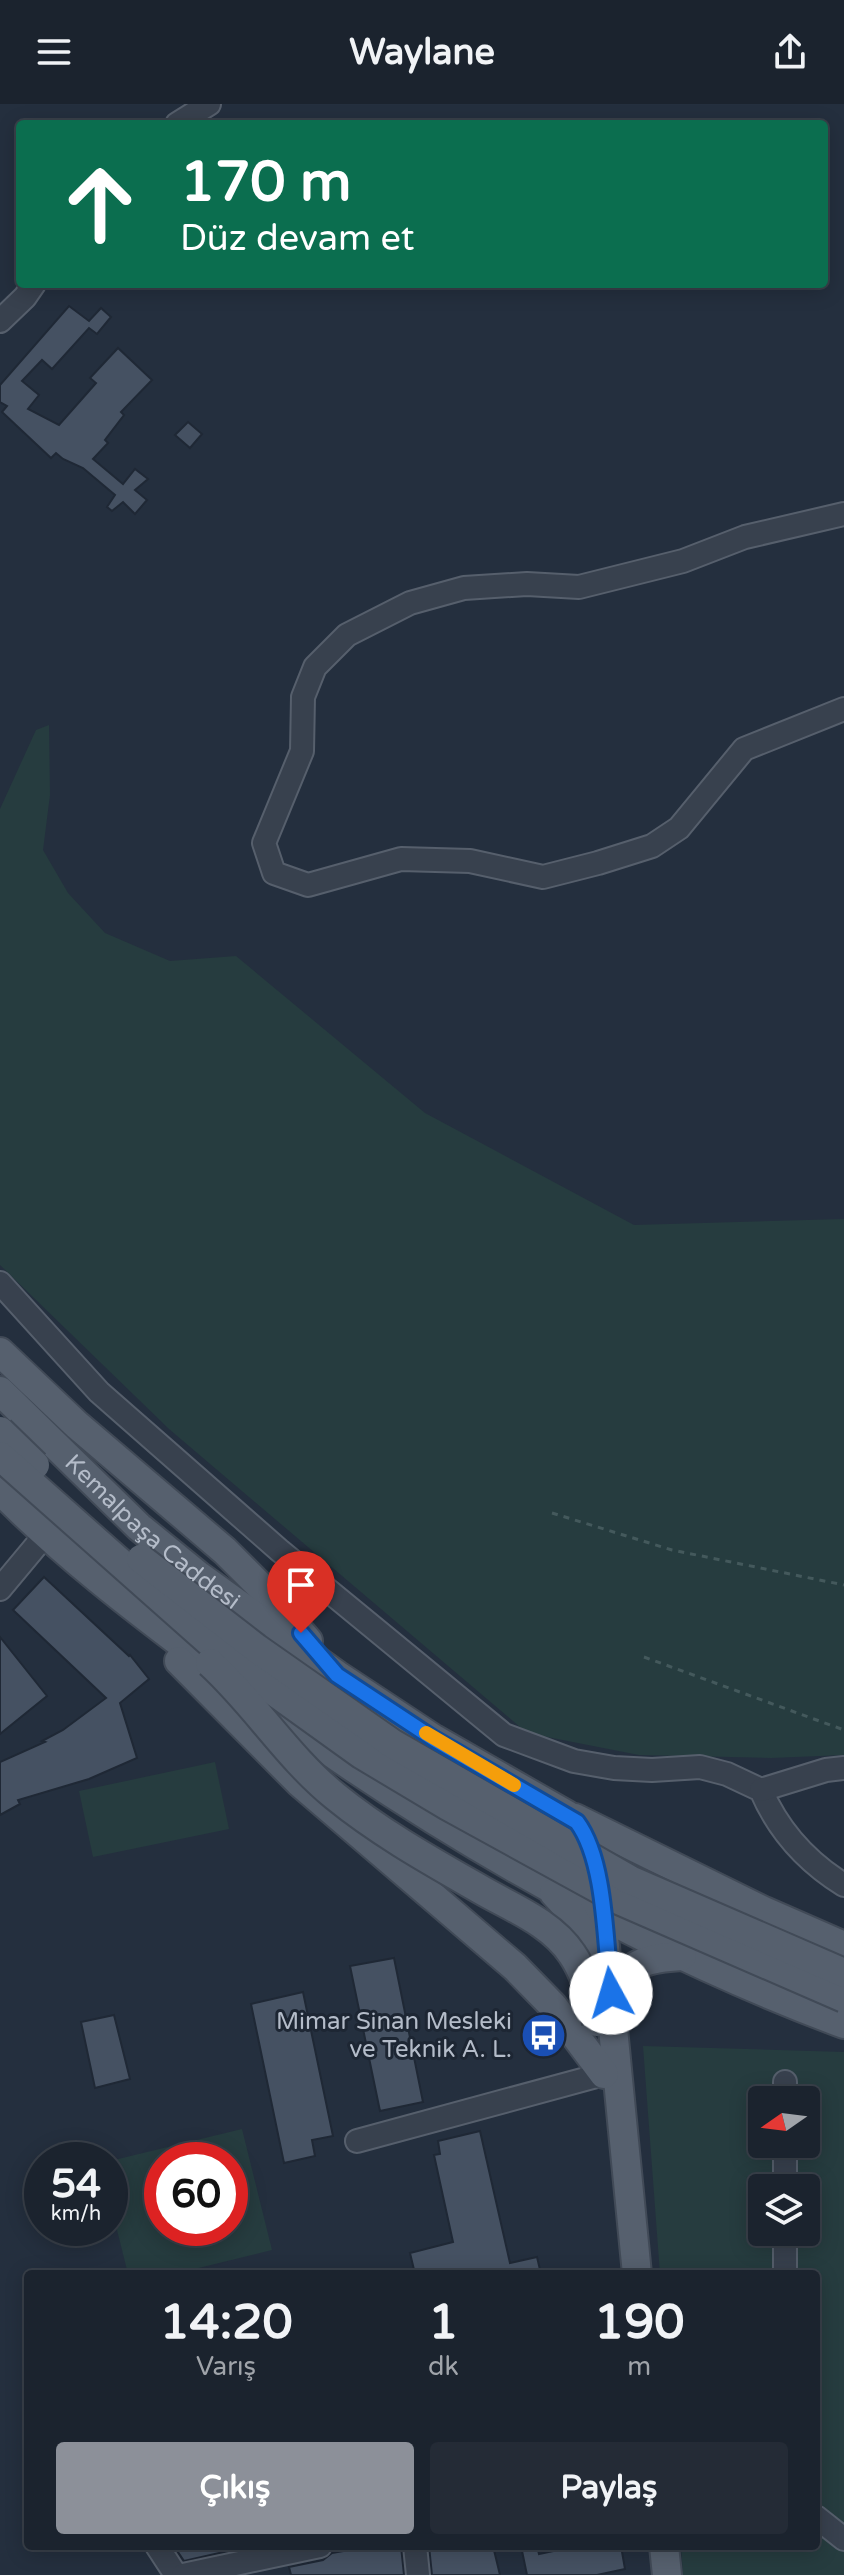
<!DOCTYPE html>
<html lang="tr">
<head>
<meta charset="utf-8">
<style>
	:root { --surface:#1b232e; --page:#242b36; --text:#f1f3f6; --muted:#a0a4aa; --line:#39404a; --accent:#8c9099 }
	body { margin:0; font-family:"Varela Round",sans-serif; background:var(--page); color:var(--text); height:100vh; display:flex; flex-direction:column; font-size:30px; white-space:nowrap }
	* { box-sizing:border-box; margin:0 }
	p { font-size:26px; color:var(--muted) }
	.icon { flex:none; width:44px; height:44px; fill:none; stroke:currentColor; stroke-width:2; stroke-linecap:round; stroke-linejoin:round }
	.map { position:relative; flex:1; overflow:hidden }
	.drawer { position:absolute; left:24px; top:2166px; width:796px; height:280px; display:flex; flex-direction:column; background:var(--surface); border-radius:8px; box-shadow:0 4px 20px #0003,0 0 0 2px var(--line) }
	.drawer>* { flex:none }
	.top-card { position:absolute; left:16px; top:16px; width:812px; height:168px; border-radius:8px; box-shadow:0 4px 20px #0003,0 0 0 2px var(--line); background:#0b6e4f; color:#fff; overflow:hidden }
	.needle { width:52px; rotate:256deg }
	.tools { position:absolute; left:748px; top:1982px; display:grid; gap:16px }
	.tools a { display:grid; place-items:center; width:72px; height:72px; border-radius:8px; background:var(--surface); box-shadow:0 4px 20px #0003,0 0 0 2px var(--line); font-size:40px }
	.speed { position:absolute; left:24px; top:2038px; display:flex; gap:16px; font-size:40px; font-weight:700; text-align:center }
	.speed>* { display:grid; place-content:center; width:104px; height:104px; border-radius:50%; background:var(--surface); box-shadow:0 4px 20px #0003,0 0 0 2px var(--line); line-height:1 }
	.speed small { font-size:20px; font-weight:400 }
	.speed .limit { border:12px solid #d22; background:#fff; color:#111 }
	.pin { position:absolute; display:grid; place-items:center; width:68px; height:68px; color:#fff; margin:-82px -34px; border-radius:50% 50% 50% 0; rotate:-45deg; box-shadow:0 0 8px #0007 }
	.pin .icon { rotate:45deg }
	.me { position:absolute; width:88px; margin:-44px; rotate:354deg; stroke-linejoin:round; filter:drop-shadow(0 0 6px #0008) }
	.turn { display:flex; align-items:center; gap:28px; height:168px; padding:0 32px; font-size:36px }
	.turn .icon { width:104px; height:104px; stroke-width:2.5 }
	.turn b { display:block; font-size:56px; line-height:68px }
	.eta { display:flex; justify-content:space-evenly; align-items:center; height:136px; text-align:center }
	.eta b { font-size:48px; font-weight:700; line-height:56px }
	.primary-button { display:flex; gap:16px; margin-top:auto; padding:16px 32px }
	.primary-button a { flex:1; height:92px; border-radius:8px; background:var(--accent); color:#fff; font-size:32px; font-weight:700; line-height:92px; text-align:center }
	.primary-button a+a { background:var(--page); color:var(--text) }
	header { display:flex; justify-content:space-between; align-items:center; height:104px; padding:0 32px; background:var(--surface); font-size:36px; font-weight:700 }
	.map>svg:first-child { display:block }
</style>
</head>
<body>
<header><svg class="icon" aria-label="menu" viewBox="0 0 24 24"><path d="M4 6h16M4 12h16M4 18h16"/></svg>Waylane<svg class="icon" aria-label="share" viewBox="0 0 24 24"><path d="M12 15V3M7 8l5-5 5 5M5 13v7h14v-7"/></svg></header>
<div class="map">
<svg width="844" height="2471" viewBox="0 0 844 2471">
	<rect width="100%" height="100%" fill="#242f3e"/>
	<!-- green -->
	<g fill="#263c3f" fill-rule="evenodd">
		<path d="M 49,621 L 50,691 L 43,746 L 68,789 L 105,829 L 170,857 L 236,852 L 425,1009 L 634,1121 L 844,1115 L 844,1651 L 771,1654 L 639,1651 L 527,1629 L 169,1325 L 0,1161 L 0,705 L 36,626 Z"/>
		<path d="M 215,1658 L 229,1725 L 93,1753 L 79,1687 Z"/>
		<path d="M 643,1942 L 844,1948 L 844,2471 L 683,2471 L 681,2442 L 816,2442 L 816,2170 L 660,2170 ZM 762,1996 L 806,1996 L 806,2040 L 762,2040 ZM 762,2084 L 806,2084 L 806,2128 L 762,2128 Z"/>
		<path d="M 242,2025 L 272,2146 L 174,2170 L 128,2170 L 110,2098 L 110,2057 ZM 162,2056 L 230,2056 L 230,2124 L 162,2124 Z"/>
	</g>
	<!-- building -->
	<g fill="#455162" stroke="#1f2835" stroke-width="2">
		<path d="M 69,202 L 89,217 L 101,204 L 111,213 L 97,230 L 89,224 L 52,265 L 42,256 L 22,277 L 39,291 L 28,305 L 59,321 L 96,279 L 90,274 L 118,244 L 152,276 L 121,308 L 124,311 L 105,336 L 108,339 L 93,355 L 123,380 L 135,365 L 148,375 L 135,386 L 147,396 L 135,410 L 123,398 L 112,407 L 107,403 L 115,391 L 83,364 L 63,355 L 56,349 L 51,354 L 2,308 L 7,302 L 0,298 L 0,281 Z"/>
		<path d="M 188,318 L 202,330 L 190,344 L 175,331 Z"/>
		<path d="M 44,1473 L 129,1552 L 130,1551 L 149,1575 L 120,1599 L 137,1654 L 89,1675 L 18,1696 L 20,1700 L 0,1711 L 0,1658 L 45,1638 L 42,1637 L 63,1626 L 106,1594 L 13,1506 Z"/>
		<path d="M 0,1533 L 47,1592 L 0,1630 Z"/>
		<path d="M 394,1854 L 423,1998 L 380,2007 L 350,1862 Z"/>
		<path d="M 303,1888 L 333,2032 L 312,2036 L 315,2052 L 284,2059 L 251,1900 Z"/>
		<path d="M 114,1911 L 130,1975 L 95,1984 L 81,1918 Z"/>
		<path d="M 480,2027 L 510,2159 L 537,2153 L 541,2170 L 415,2170 L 410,2149 L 453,2138 L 434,2051 L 440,2050 L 438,2037 Z"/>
		<path d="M 174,2442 L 226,2442 L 228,2447 L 184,2457 Z"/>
		<path d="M 372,2442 L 401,2442 L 404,2471 L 291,2471 L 289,2463 L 323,2456 L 332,2449 Z"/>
		<path d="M 429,2442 L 493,2442 L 500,2471 L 432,2471 Z"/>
		<path d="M 521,2442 L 537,2442 L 539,2450 L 577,2442 L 621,2442 L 625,2465 L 597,2471 L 527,2471 Z"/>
	</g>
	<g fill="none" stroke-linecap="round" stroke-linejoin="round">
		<defs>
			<g id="minor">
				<path d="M 177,20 L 209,0"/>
				<path d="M 0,217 L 25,193 L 34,180"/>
				<path d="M 844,410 L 745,433 L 683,457 L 579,483 L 527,480 L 464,484 L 410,499 L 347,531 L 315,563 L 303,593 L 302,647 L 264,739 L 274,769 L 308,781 L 401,755 L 470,757 L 543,773 L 598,759 L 652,742 L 679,724 L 744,645 L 844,605"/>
				<path d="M 0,1179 L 99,1288 L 279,1446 L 504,1631 L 574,1657 L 614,1664 L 652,1666 L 700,1663 L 727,1670 L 761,1686 C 778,1726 807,1758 844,1781"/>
				<path d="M 0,1485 L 45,1431"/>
				<path d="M 761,1686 L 826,1666 L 844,1664"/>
				<path d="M 785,1996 L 785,1978"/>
				<path d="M 357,2037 L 604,1970"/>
				<path d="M 785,2084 L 785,2040"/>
				<path d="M 785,2170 L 785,2128"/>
				<path d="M 816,2413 L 844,2435"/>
				<path d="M 157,2442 L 176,2471"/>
				<path d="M 415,2442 L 418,2471"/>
				<path d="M 183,2471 L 320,2442"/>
			</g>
			<g id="major">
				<path d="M 0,1248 L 77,1321 L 225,1447 L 265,1487 L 308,1537"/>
				<path id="s1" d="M 0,1287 L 139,1423 L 199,1472 L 337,1571 L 434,1635 L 567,1711 L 585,1729 L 594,1751 L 602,1812 L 637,2170"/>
				<path d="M 0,1386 C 63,1450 132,1503 204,1557 C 399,1705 614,1834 844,1920"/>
				<path d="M 179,1557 L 299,1678 L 515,1863 L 553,1902 L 604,1970"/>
				<path d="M 575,1714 L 764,1807 L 844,1842"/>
				<path d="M 554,1789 C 577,1812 589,1841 595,1872"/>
				<path d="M 611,1889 C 630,1858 647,1854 682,1852"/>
				<path d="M 664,2442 L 667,2471"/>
			</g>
		</defs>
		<!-- minor casing -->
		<use href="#minor" stroke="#565f6c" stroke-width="26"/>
		<!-- major casing -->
		<use href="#major" stroke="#414a57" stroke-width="32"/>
		<!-- path -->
		<g stroke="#44595c" stroke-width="3" stroke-dasharray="6 6" stroke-linecap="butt">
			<path d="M 552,1409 L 672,1446 L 844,1481"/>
			<path d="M 644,1553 L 844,1626"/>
		</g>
		<!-- minor -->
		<use href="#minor" stroke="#38414e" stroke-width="22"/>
		<!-- major -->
		<use href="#major" stroke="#56606e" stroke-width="28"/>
		<defs>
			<g id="major-bridge">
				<path d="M 0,1327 L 35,1361"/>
				<path d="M 0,1352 L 229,1555 L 361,1650 L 448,1702 L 621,1797 L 844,1894"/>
				<path d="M 141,1455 L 256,1544 L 393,1640 L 630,1776 L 844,1869"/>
				<path d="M 210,1559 C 255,1600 287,1653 335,1692 C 379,1728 429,1756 478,1784 C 510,1803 551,1818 572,1850 C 586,1870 591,1895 597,1918"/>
			</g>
		</defs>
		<!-- major-bridge casing -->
		<use href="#major-bridge" stroke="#414a57" stroke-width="32" stroke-linecap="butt"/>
		<!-- major-bridge -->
		<use href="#major-bridge" stroke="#56606e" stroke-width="28"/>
	</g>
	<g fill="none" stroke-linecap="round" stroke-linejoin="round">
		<defs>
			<path id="route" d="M 301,1529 L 337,1571 L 434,1635 L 577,1718 C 606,1757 605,1840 611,1889"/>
		</defs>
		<!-- route casing -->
		<use href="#route" stroke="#114b97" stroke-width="20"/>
		<!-- route -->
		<use href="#route" stroke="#1a73e8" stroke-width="14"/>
		<!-- slow -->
		<path stroke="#f59e0b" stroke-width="14" d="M 426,1629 L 514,1681"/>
	</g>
	<!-- icons -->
	<defs>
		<symbol id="bus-disc" viewBox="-11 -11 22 22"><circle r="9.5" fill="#1a4fb4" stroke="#1d2633"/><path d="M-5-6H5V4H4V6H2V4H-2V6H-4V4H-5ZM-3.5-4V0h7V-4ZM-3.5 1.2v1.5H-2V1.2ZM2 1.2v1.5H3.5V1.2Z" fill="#fff"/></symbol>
	</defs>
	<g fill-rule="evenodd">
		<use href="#bus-disc" x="518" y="1906" width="51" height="51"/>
	</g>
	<g text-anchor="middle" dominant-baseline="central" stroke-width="6" stroke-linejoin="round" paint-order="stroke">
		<!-- street labels -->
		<g font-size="24" fill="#b4bcc9" stroke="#1d2633">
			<text stroke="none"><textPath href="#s1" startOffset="208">Kemalpaşa Caddesi</textPath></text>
		</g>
		<!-- poi labels -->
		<g font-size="24" fill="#b4bcc9" stroke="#1d2633" text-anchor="end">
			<text x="512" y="1917">Mimar Sinan Mesleki<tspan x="512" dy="28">ve Teknik A. L.</tspan></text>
		</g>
	</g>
</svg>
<div class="tools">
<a><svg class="needle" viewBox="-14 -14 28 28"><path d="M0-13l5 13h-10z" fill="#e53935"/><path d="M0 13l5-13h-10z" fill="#a0a4aa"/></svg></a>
<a><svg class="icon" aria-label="layers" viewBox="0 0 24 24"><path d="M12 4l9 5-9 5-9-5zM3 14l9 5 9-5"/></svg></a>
</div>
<div class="speed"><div>54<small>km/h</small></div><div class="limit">60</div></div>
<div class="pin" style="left:301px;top:1529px;background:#d93025"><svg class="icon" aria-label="arrive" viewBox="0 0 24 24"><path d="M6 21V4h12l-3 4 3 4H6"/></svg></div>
<svg class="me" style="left:611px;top:1889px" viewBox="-20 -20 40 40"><circle r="19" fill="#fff"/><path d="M0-13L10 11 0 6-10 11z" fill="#1a73e8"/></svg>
<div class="top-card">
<div class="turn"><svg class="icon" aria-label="ahead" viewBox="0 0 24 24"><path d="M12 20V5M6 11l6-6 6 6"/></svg><div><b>170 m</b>Düz devam et</div></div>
</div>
<section class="drawer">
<div class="eta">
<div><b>14:20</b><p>Varış</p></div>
<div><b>1</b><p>dk</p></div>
<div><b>190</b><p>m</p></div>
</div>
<div class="primary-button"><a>Çıkış</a><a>Paylaş</a></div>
</section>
</div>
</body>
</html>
